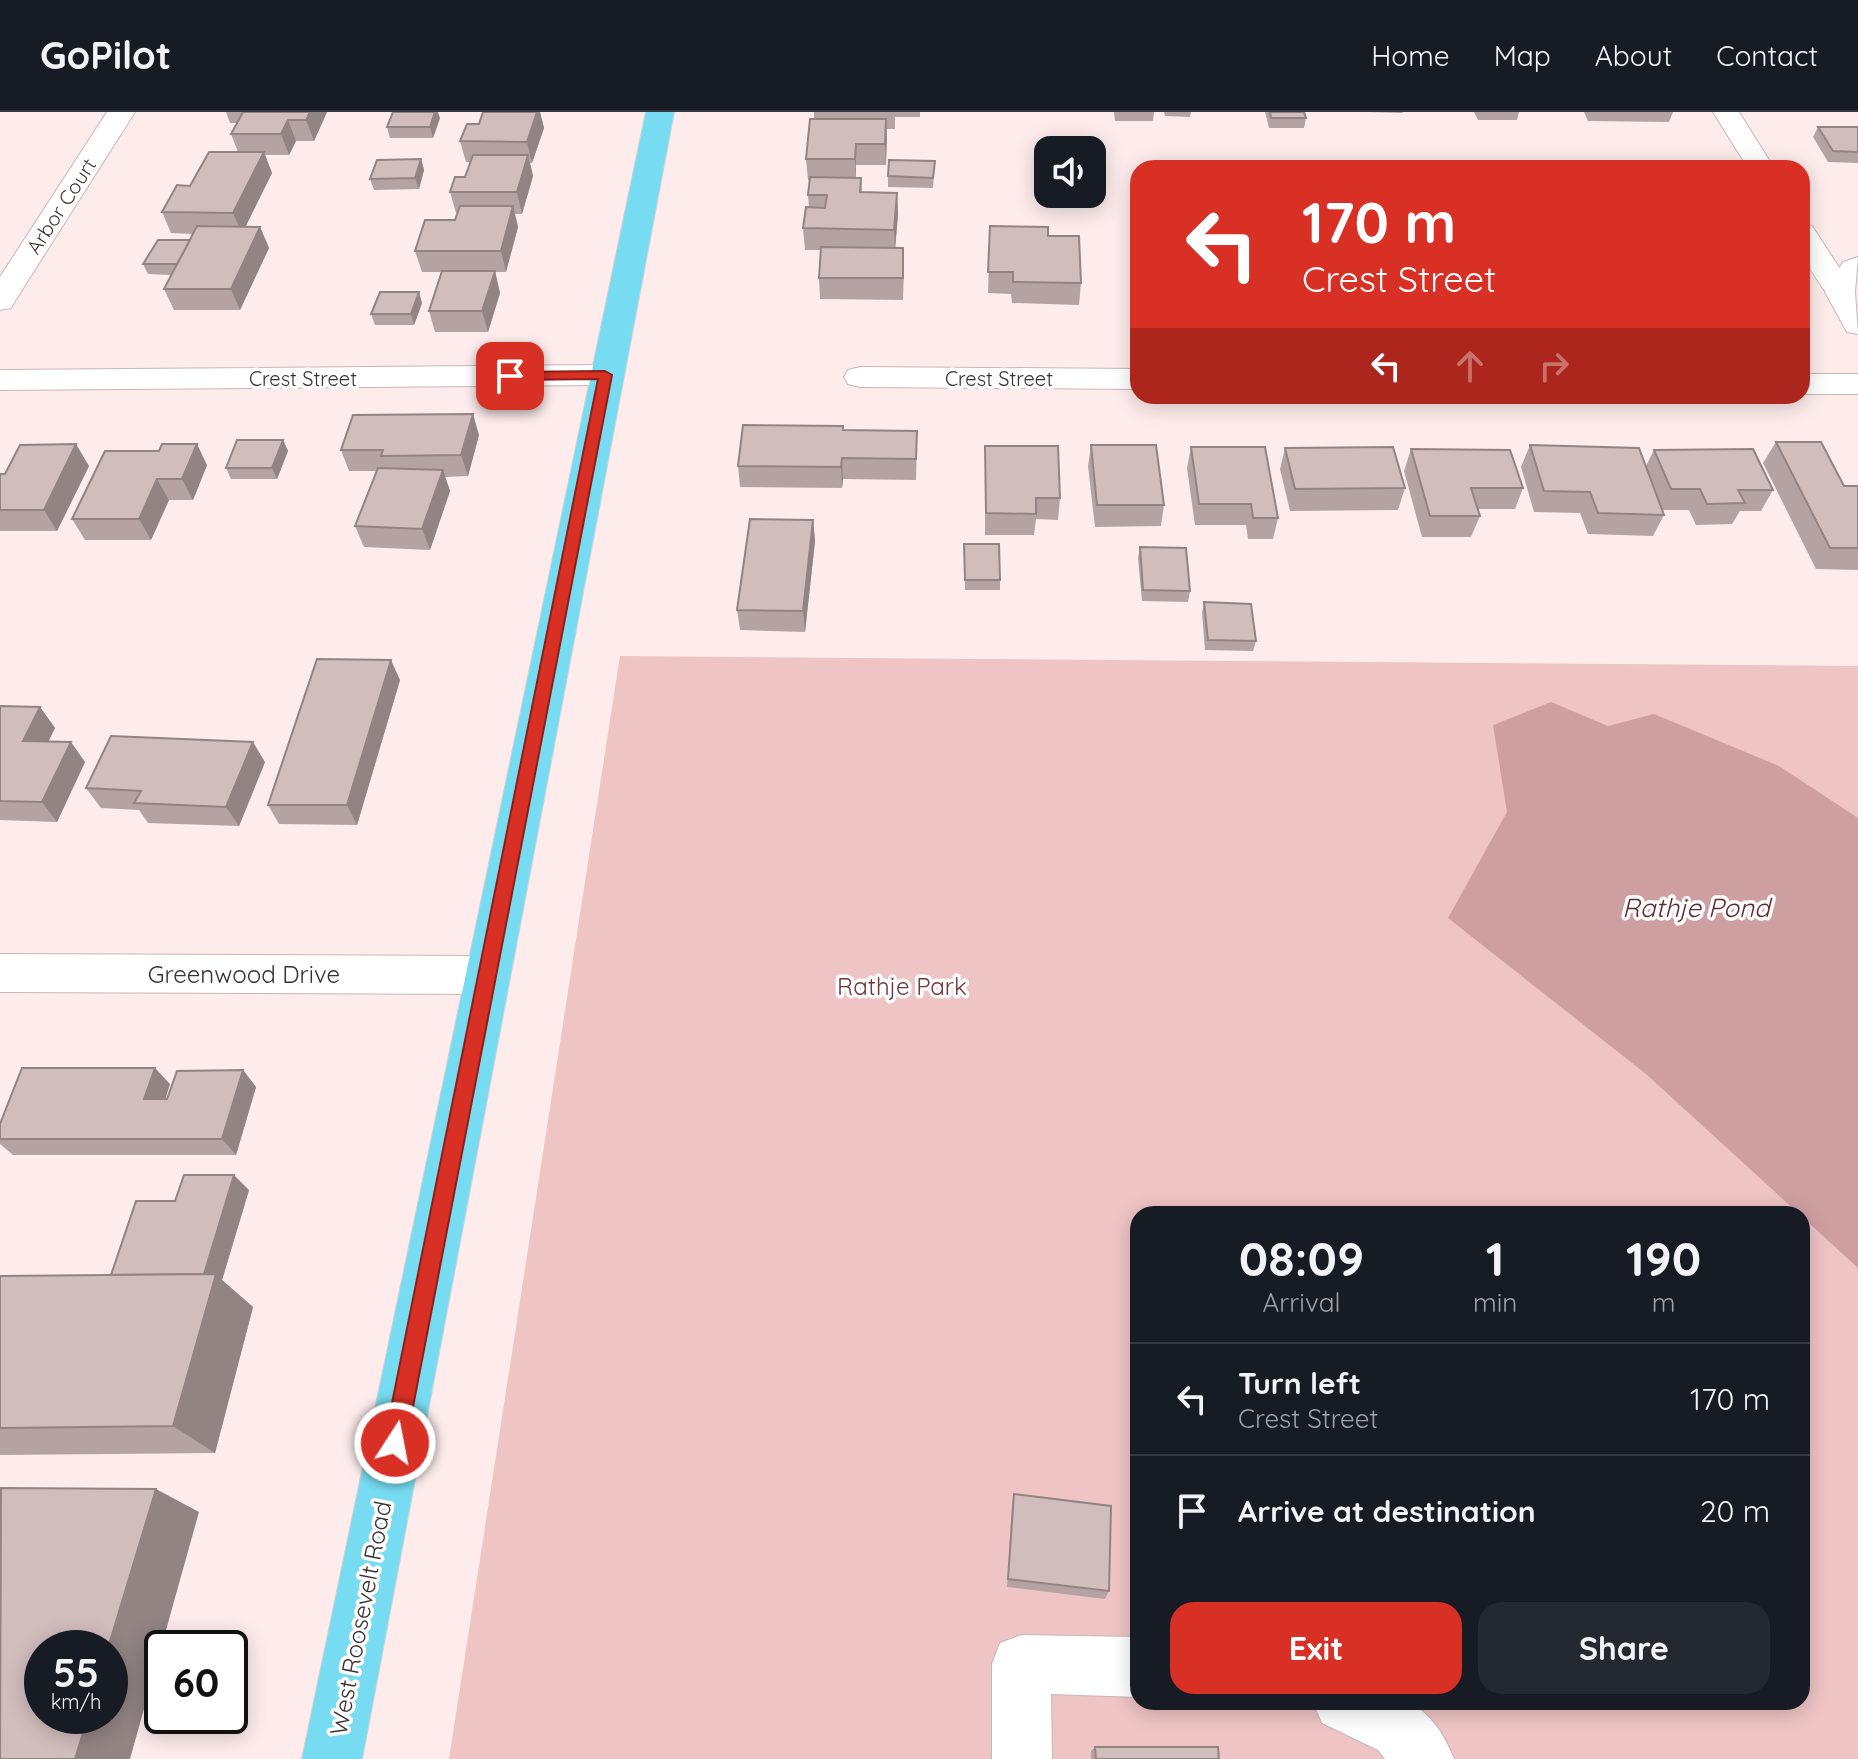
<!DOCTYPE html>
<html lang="en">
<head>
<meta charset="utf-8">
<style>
	:root { --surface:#171b24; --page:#242831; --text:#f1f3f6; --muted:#9ea1a6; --line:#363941; --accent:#d93025 }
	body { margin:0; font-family:Quicksand,sans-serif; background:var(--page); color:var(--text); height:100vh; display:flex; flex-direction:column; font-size:30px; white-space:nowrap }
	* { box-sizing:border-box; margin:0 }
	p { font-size:26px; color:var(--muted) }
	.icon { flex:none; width:44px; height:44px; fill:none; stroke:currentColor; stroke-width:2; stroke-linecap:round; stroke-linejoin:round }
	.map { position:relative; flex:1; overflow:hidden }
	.side { position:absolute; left:1130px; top:1094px; width:680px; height:504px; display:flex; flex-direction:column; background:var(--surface); border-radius:24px; box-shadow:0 4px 20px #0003 }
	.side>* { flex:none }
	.top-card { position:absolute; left:1130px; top:48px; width:680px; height:244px; border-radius:24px; box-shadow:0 4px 20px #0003; background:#d93025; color:#fff; overflow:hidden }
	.controls { position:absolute; left:1034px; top:24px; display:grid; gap:16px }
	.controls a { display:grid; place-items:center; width:72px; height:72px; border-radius:16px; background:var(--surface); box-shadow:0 4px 20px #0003; font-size:40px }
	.speed { position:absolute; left:24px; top:1518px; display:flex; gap:16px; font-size:40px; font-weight:700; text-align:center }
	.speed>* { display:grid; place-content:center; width:104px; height:104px; border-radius:50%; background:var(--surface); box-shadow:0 4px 20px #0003; line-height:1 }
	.speed small { font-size:20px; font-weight:400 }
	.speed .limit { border:4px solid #111; border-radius:12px; background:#fff; color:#111 }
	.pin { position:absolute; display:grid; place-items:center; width:68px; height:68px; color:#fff; margin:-34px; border-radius:16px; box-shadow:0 4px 12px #0006 }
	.me { position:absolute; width:88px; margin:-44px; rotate:11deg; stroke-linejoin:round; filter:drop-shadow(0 0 6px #0008) }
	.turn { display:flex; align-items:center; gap:28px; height:168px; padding:0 40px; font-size:36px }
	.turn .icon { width:104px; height:104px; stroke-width:2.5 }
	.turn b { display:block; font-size:56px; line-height:68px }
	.lanes { display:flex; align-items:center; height:76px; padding:0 40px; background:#0003; justify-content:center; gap:40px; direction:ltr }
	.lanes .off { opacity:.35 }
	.eta { display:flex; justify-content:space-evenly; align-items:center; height:136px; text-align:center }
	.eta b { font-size:48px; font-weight:800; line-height:56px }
	.primary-button { display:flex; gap:16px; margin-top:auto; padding:16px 40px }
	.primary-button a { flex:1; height:92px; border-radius:24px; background:var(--accent); color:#fff; font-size:32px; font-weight:800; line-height:92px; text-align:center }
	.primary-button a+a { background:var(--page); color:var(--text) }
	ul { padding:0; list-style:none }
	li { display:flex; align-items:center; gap:24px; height:112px; padding:0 40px; border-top:2px solid var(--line) }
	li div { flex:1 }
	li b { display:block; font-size:30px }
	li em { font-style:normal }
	header { display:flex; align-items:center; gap:48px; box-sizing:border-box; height:112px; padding:0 40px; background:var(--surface); border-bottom:2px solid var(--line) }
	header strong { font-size:38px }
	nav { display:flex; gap:44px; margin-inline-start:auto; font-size:28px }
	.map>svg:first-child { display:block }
</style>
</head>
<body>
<header>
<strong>GoPilot</strong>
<nav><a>Home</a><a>Map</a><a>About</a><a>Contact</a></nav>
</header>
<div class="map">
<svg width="1858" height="1647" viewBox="0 0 1858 1647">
	<rect width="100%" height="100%" fill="#feecec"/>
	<!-- green -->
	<path fill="#efc4c5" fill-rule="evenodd" d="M 620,544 L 1858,554 L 1858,1647 L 449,1647 ZM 1138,1102 L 1802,1102 L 1802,1590 L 1138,1590 Z"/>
	<!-- water -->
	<path fill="#ce9fa1" d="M 1551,590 L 1608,614 L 1654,602 L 1779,654 L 1858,706 L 1858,1156 L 1646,962 L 1448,806 L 1507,700 L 1493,613 Z"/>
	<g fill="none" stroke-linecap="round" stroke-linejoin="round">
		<defs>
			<g id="pedestrian">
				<path d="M 1713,0 L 1739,0 L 1774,56 L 1748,56 Z"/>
				<path d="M 1802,112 L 1812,114 L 1816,120 L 1855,180 L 1850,186 L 1840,189 L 1830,186 C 1809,157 1802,148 1802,112 Z"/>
			</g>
			<g id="minor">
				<path d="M 107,0 L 135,0 L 15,189 L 11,196 L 0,198 L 0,165 Z"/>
				<path d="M 1858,145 L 1855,180 L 1858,222 L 1847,220 L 1825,180 L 1843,150 Z"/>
				<path d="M 605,253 L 616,256 L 621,263 L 616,270 L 605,273 L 0,278 L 0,258 Z"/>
				<path d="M 860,255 L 1138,257 L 1138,277 L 860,275 L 848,272 L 844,265 L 848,258 Z"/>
				<rect x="1802" y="262" width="56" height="20"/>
				<path d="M 0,842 L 488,844 L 504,850 L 510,863 L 504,876 L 488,882 L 0,880 Z"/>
				<path d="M 1021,1523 L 1138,1525 L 1138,1585 L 1051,1582 L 1052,1647 L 992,1647 L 992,1552 L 1000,1531 Z"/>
				<path d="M 1313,1590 L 1408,1590 C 1431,1601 1445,1624 1454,1647 L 1385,1647 L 1378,1638 L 1322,1611 Z"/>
			</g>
			<path id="primary" d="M 646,0 L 674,0 L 362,1647 L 302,1647 Z"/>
		</defs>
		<!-- pedestrian casing -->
		<use href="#pedestrian" stroke="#cab5b5" stroke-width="2"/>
		<!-- minor casing -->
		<use href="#minor" stroke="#cab5b5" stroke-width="2"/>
		<!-- primary casing -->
		<use href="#primary" stroke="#d3d2d2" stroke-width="2"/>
		<!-- pedestrian -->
		<use href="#pedestrian" fill="#fff" fill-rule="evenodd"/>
		<!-- minor -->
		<use href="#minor" fill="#fff" fill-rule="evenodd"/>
		<!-- primary -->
		<use href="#primary" fill="#77dcf2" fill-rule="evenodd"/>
	</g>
	<!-- wall -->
	<g fill="#b5a3a3">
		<path d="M 226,0 L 327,0 L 314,29 L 296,29 L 289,43 L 265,43 L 272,61 L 245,115 L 260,115 L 269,136 L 240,198 L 174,198 L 164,177 L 171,163 L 148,162 L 143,152 L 190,128 L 193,122 L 171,121 L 162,100 L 190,74 L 238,40 L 231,22 L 237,11 L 230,11 Z"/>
		<path d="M 483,0 L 540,0 L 544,16 L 532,51 L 530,51 L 533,64 L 522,102 L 515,102 L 518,115 L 506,160 L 495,160 L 500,181 L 488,220 L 435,220 L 429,199 L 442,160 L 422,160 L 415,139 L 455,108 L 458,101 L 456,101 L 450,80 L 465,65 L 470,50 L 466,50 L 460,29 L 479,12 Z"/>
		<path d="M 814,0 L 920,0 L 920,5 L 895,5 L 895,17 L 886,17 L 886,53 L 856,53 L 856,66 L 861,66 L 862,80 L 897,81 L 898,102 L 895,136 L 904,157 L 903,188 L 820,187 L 819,166 L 821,138 L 805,138 L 803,116 L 809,96 L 808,83 L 810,68 L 808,68 L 806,47 L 814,7 Z"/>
		<path d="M 1114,0 L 1154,0 L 1153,9 L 1115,9 Z"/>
		<path d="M 1164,0 L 1191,0 L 1190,5 L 1165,4 Z"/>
		<path d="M 1265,0 L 1304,0 L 1306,6 L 1304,16 L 1269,16 Z"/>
		<path d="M 1370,0 L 1403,0 L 1402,1 Z"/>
		<path d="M 1474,0 L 1519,0 L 1517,8 L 1478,8 Z"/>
		<path d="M 1584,0 L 1673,0 L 1669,10 L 1588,9 Z"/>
		<path d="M 440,6 L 433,26 L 390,26 L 387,15 Z"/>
		<path d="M 1818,15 L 1858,15 L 1858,51 L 1828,50 L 1813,25 Z"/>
		<path d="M 421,47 L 424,58 L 419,77 L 374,78 L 370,67 Z"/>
		<path d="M 935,49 L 933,76 L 888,75 L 888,64 Z"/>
		<path d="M 990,114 L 1048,124 L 1081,171 L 1079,193 L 1012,191 L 1011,182 L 988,181 Z"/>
		<path d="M 422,191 L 414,213 L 375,213 L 371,202 Z"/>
		<path d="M 917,319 L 916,368 L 843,367 L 842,376 L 740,375 L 738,354 Z"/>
		<path d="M 479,323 L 468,364 L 445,365 L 450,379 L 430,438 L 364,435 L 355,414 L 377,359 L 349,359 L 341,338 Z"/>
		<path d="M 283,328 L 288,339 L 277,367 L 231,367 L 226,356 Z"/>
		<path d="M 1776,330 L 1844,374 L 1858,374 L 1858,458 L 1816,457 L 1763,351 Z"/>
		<path d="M 1091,333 L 1164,393 L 1161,414 L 1095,415 L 1088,354 Z"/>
		<path d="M 1530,333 L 1646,354 L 1654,338 L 1773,378 L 1761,399 L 1740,399 L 1732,412 L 1696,413 L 1689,398 L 1663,398 L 1664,403 L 1653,424 L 1588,422 L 1580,401 L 1534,400 L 1521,355 Z"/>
		<path d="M 985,334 L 1060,386 L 1058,408 L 1036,407 L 1034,423 L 985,423 Z"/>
		<path d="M 1191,335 L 1278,406 L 1273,427 L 1248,427 L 1246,413 L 1195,413 L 1187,356 Z"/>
		<path d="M 1285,336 L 1405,376 L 1398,398 L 1290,399 L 1280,357 Z"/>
		<path d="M 1411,337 L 1523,376 L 1515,397 L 1478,397 L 1480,404 L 1471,425 L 1422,425 L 1404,359 Z"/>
		<path d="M 105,339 L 207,353 L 193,388 L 169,388 L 151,428 L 85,428 L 72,407 Z"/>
		<path d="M 89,354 L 57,419 L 0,419 L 0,362 Z"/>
		<path d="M 813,408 L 815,429 L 805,520 L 740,518 L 737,498 Z"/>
		<path d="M 964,432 L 1000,468 L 1000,478 L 965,478 Z"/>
		<path d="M 1140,435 L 1190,479 L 1188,490 L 1142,489 L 1138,446 Z"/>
		<path d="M 1204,490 L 1256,529 L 1253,539 L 1205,538 L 1202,501 Z"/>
		<path d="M 400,568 L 357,713 L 279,712 L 268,693 Z"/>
		<path d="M 0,594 L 40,595 L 55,616 L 48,629 L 85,650 L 57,710 L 0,708 Z"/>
		<path d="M 265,650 L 239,714 L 148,711 L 139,698 L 101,696 L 86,676 Z"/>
		<path d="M 243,958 L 256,975 L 236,1043 L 13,1043 L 0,1032 L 0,1012 L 170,972 L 165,987 Z"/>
		<path d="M 249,1078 L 222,1168 L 253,1195 L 215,1341 L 0,1343 L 0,1164 L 111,1163 L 175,1089 Z"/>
		<path d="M 1014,1382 L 1109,1479 L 1105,1487 L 1007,1475 L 1012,1392 Z"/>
		<path d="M 1095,1635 L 1219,1647 L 1091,1647 L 1091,1639 Z"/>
	</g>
	<!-- shaded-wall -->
	<g fill="#938484">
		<path d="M 310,0 L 327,0 L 314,29 L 306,8 Z"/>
		<path d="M 435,0 L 438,0 L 440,6 L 433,26 L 430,15 Z"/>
		<path d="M 537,0 L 540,0 L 544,16 L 532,51 L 527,30 Z"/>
		<path d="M 886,7 L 887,28 L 886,53 L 885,32 Z"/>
		<path d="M 288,8 L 296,29 L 289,43 L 281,22 Z"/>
		<path d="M 856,32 L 856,68 L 855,47 Z"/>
		<path d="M 264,40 L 272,61 L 242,122 L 233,101 Z"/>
		<path d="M 528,43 L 533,64 L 522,102 L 517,80 Z"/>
		<path d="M 421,47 L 424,58 L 419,77 L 415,66 Z"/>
		<path d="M 897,81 L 898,102 L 895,139 L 894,118 Z"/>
		<path d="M 513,94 L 518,115 L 506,160 L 501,139 Z"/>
		<path d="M 260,115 L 269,136 L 240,198 L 231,177 Z"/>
		<path d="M 495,159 L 500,181 L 488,220 L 482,199 Z"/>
		<path d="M 419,180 L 422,191 L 414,213 L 411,202 Z"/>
		<path d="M 473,302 L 479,323 L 468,364 L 461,343 Z"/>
		<path d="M 283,328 L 288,339 L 277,367 L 272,356 Z"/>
		<path d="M 76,332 L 89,354 L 57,419 L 44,398 Z"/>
		<path d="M 197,332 L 207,353 L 193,388 L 182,367 Z"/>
		<path d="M 842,346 L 843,367 L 842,376 L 841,355 Z"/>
		<path d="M 443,358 L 450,379 L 430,438 L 422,417 Z"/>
		<path d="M 157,367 L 169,388 L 151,428 L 139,407 Z"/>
		<path d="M 813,408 L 815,429 L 805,520 L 803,499 Z"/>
		<path d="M 391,548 L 400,568 L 357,713 L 347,693 Z"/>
		<path d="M 40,595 L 55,616 L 39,649 L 23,629 Z"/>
		<path d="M 71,630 L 85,650 L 57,710 L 42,690 Z"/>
		<path d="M 253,630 L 265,650 L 239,714 L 226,695 Z"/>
		<path d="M 155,956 L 170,972 L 160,1004 L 144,987 Z"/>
		<path d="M 243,958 L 256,975 L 236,1043 L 222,1027 Z"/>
		<path d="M 234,1063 L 249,1078 L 222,1168 L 253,1195 L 215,1341 L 173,1314 L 203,1167 Z"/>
		<path d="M 156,1377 L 199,1400 L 130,1647 L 75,1647 L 88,1604 L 110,1604 L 110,1536 L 108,1536 Z"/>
	</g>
	<!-- building -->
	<g fill="#d2bdbd" stroke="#938484" stroke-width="2">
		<path d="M 243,0 L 310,0 L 306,8 L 288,8 L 281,22 L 231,22 Z"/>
		<path d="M 393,0 L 435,0 L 430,15 L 387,15 Z"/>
		<path d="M 483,0 L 537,0 L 527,30 L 460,29 L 467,12 L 479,12 Z"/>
		<path d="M 1270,0 L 1304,0 L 1306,6 L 1271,6 Z"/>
		<path d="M 810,7 L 886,7 L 885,32 L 856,32 L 855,47 L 806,47 Z"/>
		<path d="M 1818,15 L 1858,15 L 1858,40 L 1833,39 Z"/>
		<path d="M 209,40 L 264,40 L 233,101 L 162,100 L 177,73 L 190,74 Z"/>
		<path d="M 473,43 L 528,43 L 517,80 L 450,80 L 455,65 L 465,65 Z"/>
		<path d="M 421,47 L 415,66 L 370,67 L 377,48 Z"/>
		<path d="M 889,48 L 935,49 L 933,66 L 888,64 Z"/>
		<path d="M 810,65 L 861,66 L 860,80 L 897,81 L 894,118 L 803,116 L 806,95 L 825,96 L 827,83 L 808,83 Z"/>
		<path d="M 460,94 L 513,94 L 501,139 L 415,139 L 425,108 L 455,108 Z"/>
		<path d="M 197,114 L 260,115 L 231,177 L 164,177 Z"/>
		<path d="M 990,114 L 1048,115 L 1048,124 L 1079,124 L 1081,171 L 1013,170 L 1013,160 L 988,160 Z"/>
		<path d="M 158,128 L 190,128 L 177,152 L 143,152 Z"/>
		<path d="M 821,135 L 903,136 L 903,166 L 819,166 Z"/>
		<path d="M 442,159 L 495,159 L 482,199 L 429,199 Z"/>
		<path d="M 380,180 L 419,180 L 411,202 L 371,202 Z"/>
		<path d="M 473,302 L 461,343 L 381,344 L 383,338 L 341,338 L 353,303 Z"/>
		<path d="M 743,313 L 843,314 L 843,318 L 917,319 L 916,347 L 842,346 L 841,355 L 738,354 Z"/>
		<path d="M 237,328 L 283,328 L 272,356 L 226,356 Z"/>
		<path d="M 1776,330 L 1821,330 L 1844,374 L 1858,374 L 1858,436 L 1830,436 Z"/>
		<path d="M 76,332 L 44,398 L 0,398 L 0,362 L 5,362 L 20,333 Z"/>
		<path d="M 162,332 L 197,332 L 182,367 L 157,367 L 139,407 L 72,407 L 105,339 L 159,339 Z"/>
		<path d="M 1091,333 L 1156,333 L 1164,393 L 1097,393 Z"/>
		<path d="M 1530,333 L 1639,336 L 1664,403 L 1598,401 L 1590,380 L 1544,379 Z"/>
		<path d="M 985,334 L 1058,334 L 1060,386 L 1036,386 L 1036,402 L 986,401 Z"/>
		<path d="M 1191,335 L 1265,335 L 1278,406 L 1253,406 L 1251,392 L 1199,392 Z"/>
		<path d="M 1393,335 L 1405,376 L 1295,377 L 1285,336 Z"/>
		<path d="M 1411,337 L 1510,338 L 1523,376 L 1471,376 L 1480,404 L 1430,404 Z"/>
		<path d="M 1753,337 L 1773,378 L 1738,378 L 1745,391 L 1707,392 L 1700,377 L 1671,377 L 1654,338 Z"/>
		<path d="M 378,356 L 443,358 L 422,417 L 355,414 Z"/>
		<path d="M 750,407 L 813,408 L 803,499 L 737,498 Z"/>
		<path d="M 964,432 L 999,432 L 1000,468 L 965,468 Z"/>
		<path d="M 1140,435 L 1186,436 L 1190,479 L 1143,478 Z"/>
		<path d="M 1204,490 L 1251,492 L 1256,529 L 1208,528 Z"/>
		<path d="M 317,547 L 391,548 L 347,693 L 268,693 Z"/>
		<path d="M 0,594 L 40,595 L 23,629 L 71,630 L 42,690 L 0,689 Z"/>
		<path d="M 111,624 L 253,630 L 226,695 L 134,691 L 141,679 L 86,676 Z"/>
		<path d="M 22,956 L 155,956 L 144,987 L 167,987 L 177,959 L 243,958 L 222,1027 L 0,1027 L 0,1012 Z"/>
		<path d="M 184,1063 L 234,1063 L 204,1162 L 111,1163 L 136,1089 L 175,1089 Z"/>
		<path d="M 216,1162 L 173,1314 L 0,1316 L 0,1164 Z"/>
		<path d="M 1,1376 L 156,1377 L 108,1536 L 42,1536 L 42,1604 L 88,1604 L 75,1647 L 0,1647 Z"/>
		<path d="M 1014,1382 L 1111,1394 L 1109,1479 L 1008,1467 Z"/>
		<path d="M 1095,1635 L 1218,1635 L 1219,1647 L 1096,1647 Z"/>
	</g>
	<!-- route -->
	<path fill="#d93025" stroke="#8d1f18" stroke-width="2" d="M 605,259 L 612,263 L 406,1331 L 403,1339 L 395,1342 L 387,1339 L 384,1331 L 598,267 L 510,268 L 503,264 L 510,260 Z"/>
	<g text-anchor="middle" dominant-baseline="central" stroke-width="7" stroke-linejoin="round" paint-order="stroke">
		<!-- far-street labels -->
		<g font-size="20" fill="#393131" stroke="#fff">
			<text transform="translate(61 94) rotate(-57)">Arbor Court</text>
			<text x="303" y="266">Crest Street</text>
			<text x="999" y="266">Crest Street</text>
		</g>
		<!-- street labels -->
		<g font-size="24" fill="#393131" stroke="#fff">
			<text x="244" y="862">Greenwood Drive</text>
			<text transform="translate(360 1506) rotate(-79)">West Roosevelt Road</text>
		</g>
		<!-- park labels -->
		<g font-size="24" fill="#713539" stroke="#fff">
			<text x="902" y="874">Rathje Park</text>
		</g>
		<!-- water labels -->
		<g font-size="26" font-style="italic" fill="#63282d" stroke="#fff">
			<text x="1696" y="795">Rathje Pond</text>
		</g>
	</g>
</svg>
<div class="controls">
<a><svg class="icon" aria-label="sound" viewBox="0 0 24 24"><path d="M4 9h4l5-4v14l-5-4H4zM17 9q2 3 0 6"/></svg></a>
</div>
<div class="speed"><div>55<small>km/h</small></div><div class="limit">60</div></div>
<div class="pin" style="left:510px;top:264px;background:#d93025"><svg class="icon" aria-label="arrive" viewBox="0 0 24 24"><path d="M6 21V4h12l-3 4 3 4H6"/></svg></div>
<svg class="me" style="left:395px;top:1331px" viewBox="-20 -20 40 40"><circle r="17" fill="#d93025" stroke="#fff" stroke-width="3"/><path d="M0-11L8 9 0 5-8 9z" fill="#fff"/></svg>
<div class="top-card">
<div class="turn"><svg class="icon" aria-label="left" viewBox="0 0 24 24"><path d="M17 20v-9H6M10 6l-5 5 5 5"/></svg><div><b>170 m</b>Crest Street</div></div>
<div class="lanes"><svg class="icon" aria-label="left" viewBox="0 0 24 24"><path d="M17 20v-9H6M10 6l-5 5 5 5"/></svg><svg class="icon off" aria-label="ahead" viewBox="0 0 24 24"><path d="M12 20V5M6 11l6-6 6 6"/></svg><svg class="icon off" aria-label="right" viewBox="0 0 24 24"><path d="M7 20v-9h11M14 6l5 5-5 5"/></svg></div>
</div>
<section class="side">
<div class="eta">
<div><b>08:09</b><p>Arrival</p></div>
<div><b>1</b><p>min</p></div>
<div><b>190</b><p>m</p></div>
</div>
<ul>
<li><svg class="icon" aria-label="left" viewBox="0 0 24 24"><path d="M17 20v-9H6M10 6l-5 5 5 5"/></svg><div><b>Turn left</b><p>Crest Street</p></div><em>170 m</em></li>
<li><svg class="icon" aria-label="arrive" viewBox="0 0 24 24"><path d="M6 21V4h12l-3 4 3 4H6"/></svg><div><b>Arrive at destination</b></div><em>20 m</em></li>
</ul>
<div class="primary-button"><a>Exit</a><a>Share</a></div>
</section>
</div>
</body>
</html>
